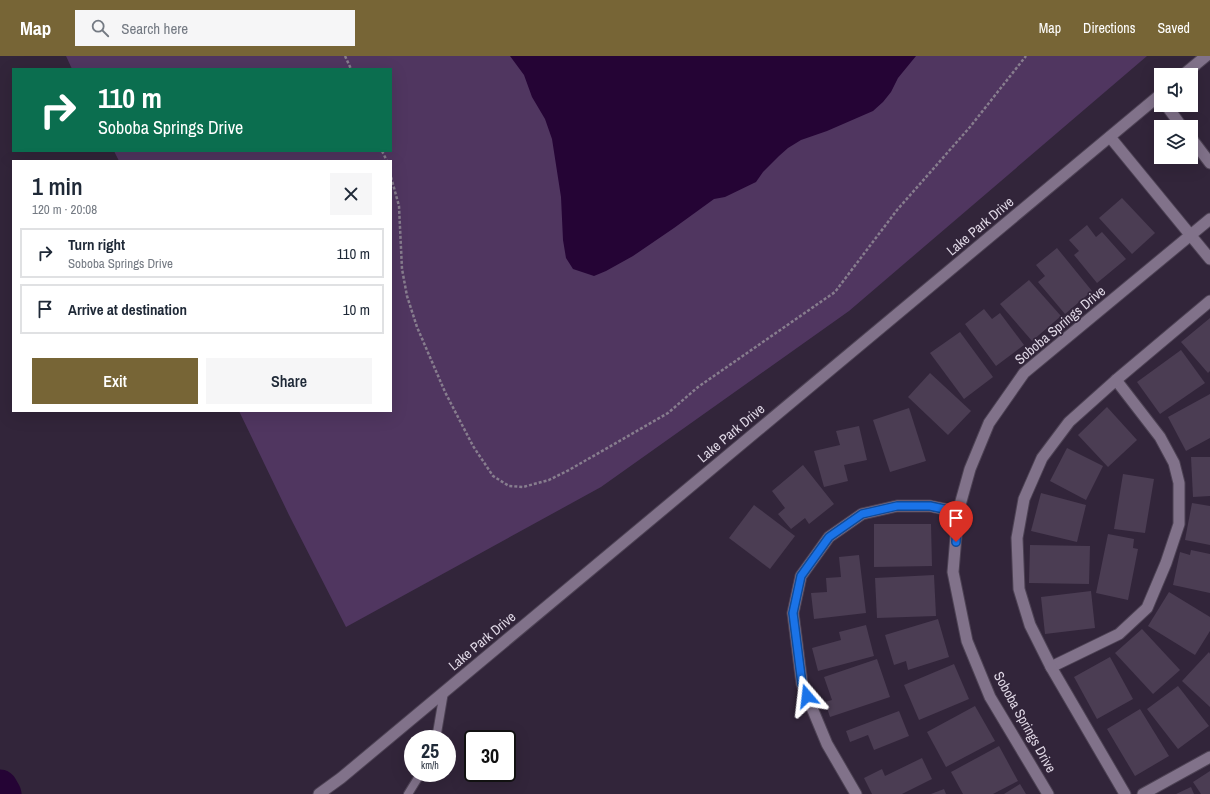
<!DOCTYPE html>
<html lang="en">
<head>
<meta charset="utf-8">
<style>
	:root { --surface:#fff; --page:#f6f6f7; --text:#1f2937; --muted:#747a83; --line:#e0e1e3; --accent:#776536 }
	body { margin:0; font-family:"Archivo Narrow",sans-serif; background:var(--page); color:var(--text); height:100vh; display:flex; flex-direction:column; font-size:15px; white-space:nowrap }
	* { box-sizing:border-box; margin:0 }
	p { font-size:13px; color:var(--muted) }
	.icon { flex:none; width:22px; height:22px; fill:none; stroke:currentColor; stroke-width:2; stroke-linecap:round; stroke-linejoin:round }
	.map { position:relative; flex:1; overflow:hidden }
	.drawer { position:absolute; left:12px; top:104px; width:380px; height:252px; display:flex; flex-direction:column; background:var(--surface); border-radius:0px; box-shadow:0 4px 16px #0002 }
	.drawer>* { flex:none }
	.hud { position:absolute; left:12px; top:12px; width:380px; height:84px; border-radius:0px; box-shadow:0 4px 16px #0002; background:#0b6e4f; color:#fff; overflow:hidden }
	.tools { position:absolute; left:1154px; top:12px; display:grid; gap:8px }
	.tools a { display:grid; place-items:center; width:44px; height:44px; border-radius:0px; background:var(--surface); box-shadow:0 4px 16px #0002; font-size:20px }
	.speed { position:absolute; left:404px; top:674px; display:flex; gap:8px; font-size:20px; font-weight:700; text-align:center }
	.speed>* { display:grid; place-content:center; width:52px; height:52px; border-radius:50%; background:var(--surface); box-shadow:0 4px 16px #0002; line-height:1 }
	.speed small { font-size:10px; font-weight:400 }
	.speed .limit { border:2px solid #111; border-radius:6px; background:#fff; color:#111 }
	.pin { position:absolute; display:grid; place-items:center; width:34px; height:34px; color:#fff; margin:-41px -17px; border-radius:50% 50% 50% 0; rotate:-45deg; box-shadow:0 0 4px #0007 }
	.pin .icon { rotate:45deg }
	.me { position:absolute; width:44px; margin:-22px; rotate:343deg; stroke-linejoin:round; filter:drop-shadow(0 0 3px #0008) }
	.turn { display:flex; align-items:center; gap:14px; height:84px; padding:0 20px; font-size:18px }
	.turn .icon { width:52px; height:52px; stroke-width:2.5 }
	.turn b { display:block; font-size:28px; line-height:34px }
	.round { display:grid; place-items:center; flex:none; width:42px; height:42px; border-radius:0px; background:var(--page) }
	.head { display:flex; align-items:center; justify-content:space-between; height:68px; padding:0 20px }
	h1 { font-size:24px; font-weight:600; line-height:30px }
	.action { display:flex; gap:8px; margin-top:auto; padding:8px 20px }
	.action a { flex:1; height:46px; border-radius:0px; background:var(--accent); color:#fff; font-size:16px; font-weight:600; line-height:46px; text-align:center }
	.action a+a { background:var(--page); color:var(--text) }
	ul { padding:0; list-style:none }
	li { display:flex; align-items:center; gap:12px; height:50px; margin:0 8px 6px; padding:0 12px; border:2px solid var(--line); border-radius:0px }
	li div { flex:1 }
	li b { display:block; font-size:15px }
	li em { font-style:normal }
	header { display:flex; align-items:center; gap:24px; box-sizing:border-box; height:56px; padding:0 20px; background:var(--accent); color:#fff }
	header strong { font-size:19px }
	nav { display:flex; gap:22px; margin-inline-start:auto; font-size:14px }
	.search { width:280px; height:36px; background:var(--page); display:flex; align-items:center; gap:10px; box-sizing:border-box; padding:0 14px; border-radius:0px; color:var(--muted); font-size:15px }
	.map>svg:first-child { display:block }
</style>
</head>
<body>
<header>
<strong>Map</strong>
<div class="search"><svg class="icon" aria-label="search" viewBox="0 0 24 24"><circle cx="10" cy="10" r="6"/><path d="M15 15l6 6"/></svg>Search here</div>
<nav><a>Map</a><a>Directions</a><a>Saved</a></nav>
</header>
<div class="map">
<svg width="1210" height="738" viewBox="0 0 1210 738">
	<rect width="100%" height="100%" fill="#32253a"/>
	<!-- green -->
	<path fill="#503660" d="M 66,0 L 1147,0 L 849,255 L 601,431 L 346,571 L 289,459 L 239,355 L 391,355 L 391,105 L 119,105 L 114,95 L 391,95 L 391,13 L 72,13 Z"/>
	<!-- water -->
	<path fill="#250435" d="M 510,0 L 916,0 L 898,22 L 891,36 L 883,46 L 873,55 L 827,75 L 801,84 L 788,92 L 779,100 L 763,116 L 756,126 L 725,141 L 714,143 L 674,172 L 633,200 L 606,215 L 594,220 L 573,213 L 566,202 L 563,184 L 561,141 L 552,83 L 545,63 L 532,41 L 524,19 Z"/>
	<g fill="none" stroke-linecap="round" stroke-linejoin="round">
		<!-- river -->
		<path stroke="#250435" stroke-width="35" d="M 0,731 L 4,738"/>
	</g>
	<!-- building -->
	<g fill="#4b3d53">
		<path d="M 1122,142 L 1155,177 L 1132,198 L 1099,162 Z"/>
		<path d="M 1087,169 L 1096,181 L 1102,176 L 1126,203 L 1097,227 L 1074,199 L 1079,195 L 1069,184 Z"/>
		<path d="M 1057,192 L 1092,235 L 1065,258 L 1038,226 L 1045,220 L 1036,209 Z"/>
		<path d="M 1029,224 L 1061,260 L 1032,285 L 1000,248 Z"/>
		<path d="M 984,253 L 992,263 L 1000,257 L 1024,289 L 996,310 L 965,268 Z"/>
		<path d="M 1210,262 L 1210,315 L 1208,317 L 1181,286 Z"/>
		<path d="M 960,276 L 993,321 L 964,343 L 930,297 Z"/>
		<path d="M 1181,294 L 1205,327 L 1160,358 L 1137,326 Z"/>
		<path d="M 930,317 L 971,355 L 948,379 L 908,341 Z"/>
		<path d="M 1210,338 L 1210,382 L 1186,395 L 1168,361 Z"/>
		<path d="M 1107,351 L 1137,384 L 1108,411 L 1078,379 Z"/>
		<path d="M 909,352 L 926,405 L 890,416 L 873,364 Z"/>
		<path d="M 859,370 L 867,404 L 844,409 L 848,425 L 824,431 L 814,395 L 840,389 L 836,375 Z"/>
		<path d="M 1067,392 L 1103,410 L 1086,444 L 1050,425 Z"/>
		<path d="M 1191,401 L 1210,401 L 1210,440 L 1193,441 Z"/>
		<path d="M 803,409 L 834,448 L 809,468 L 805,462 L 791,473 L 778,458 L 785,452 L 772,435 Z"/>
		<path d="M 1123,418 L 1154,423 L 1145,477 L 1114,473 Z"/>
		<path d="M 1041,437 L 1086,449 L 1077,486 L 1031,475 Z"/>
		<path d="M 1192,447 L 1210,450 L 1210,489 L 1185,484 Z"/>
		<path d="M 754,449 L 795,480 L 770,513 L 729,482 Z"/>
		<path d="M 874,468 L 931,468 L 932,510 L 874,511 Z"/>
		<path d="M 1108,478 L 1134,483 L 1133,492 L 1138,493 L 1128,544 L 1096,537 Z"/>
		<path d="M 1030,489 L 1090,490 L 1089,528 L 1029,527 Z"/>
		<path d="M 1191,494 L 1210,498 L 1210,537 L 1173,529 L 1180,496 L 1190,499 Z"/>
		<path d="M 859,499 L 866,557 L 814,563 L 811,537 L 827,536 L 826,522 L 841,521 L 839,501 Z"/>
		<path d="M 934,519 L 936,560 L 877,562 L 875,522 Z"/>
		<path d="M 1091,535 L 1095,572 L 1045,578 L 1041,541 Z"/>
		<path d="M 1169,536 L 1210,561 L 1210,575 L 1195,599 L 1148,570 Z"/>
		<path d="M 938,563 L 949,601 L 908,614 L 906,605 L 894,609 L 885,579 Z"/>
		<path d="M 866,569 L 874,600 L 818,615 L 812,592 L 841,584 L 839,576 Z"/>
		<path d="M 1142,573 L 1180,614 L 1153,638 L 1115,597 Z"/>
		<path d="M 1209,596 L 1210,598 L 1210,651 L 1182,625 Z"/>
		<path d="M 1110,601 L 1133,643 L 1097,663 L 1074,621 Z"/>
		<path d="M 877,603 L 890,641 L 830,661 L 825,646 L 832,644 L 824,621 Z"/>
		<path d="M 954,608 L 969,643 L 919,664 L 904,629 Z"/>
		<path d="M 1178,630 L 1209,670 L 1178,693 L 1147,653 Z"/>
		<path d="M 975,650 L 995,685 L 946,711 L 927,676 Z"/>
		<path d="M 1140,653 L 1169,700 L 1135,720 L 1107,673 Z"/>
		<path d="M 899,655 L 909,680 L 874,694 L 868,679 L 850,686 L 846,675 Z"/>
		<path d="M 999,690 L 1018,725 L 993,738 L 963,738 L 951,716 Z"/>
		<path d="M 922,702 L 932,723 L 902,738 L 872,738 L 864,722 L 882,713 L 885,720 Z"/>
		<path d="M 1210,715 L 1210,738 L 1201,738 L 1193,726 Z"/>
		<path d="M 1020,728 L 1026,738 L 1004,738 Z"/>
		<path d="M 1191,731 L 1194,738 L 1176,738 Z"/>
		<path d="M 944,733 L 946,738 L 931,738 Z"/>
	</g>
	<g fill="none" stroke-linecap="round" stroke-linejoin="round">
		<defs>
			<g id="service">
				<path d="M 436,683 L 444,636"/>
				<path d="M 408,738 L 421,717"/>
			</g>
			<g id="minor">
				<path d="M 1166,49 L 1182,71"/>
				<path d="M 1110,81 L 1210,203"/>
				<path d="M 1191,82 L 1210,107"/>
				<path d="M 1051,611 L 1119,578 L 1147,552 L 1166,507 L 1179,468 L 1179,427 L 1174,407 L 1160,381 L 1116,324"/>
				<path d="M 856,738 L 827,688 L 802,628 L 793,557 L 801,520 L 829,481 L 862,458 L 897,450 L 930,450 L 958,456"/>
				<path d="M 1048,738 L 990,641 L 967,585 L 953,516 L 958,456 L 970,413 L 989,367 L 1024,317 L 1210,163"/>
				<path d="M 1125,738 L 1051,611 L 1030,569 L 1019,533 L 1017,482 L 1024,443 L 1042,402 L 1069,366 L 1116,324 L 1210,245"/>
				<path d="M 1143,738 L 1210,701"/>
			</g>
			<g id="tertiary">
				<path d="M 1183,19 L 1206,0"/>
				<path d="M 319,738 L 341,722 L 1161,38"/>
			</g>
		</defs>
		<!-- service casing -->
		<use href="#service" stroke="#4d4254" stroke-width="10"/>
		<!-- minor casing -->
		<use href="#minor" stroke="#4d4254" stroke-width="13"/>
		<!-- tertiary casing -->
		<use href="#tertiary" stroke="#4d4254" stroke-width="13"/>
		<!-- path -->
		<g stroke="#877d8e" stroke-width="2.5" stroke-dasharray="3 2" stroke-linecap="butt">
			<path d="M 345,0 L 351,13"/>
			<path d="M 382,95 L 387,105"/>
			<path d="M 391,121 L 399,150 L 402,213 L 407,240 L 417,271 L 445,336 L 473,390 L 493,420 L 509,430 L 523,431 L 549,424 L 569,414 L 668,357 L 698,331 L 835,236 L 897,154 L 970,71 L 1026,0"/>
		</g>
		<!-- service -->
		<use href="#service" stroke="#81728a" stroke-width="8"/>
		<!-- minor -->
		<use href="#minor" stroke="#81728a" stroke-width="11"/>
		<!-- tertiary -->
		<use href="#tertiary" stroke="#81728a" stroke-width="11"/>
	</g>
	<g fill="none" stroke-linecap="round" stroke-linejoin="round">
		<defs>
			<path id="route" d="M 807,640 L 802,628 L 793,557 L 801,520 L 829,481 L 862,458 L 897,450 L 930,450 L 958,456 L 956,486"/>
		</defs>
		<!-- route casing -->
		<use href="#route" stroke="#114b97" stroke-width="10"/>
		<!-- route -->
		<use href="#route" stroke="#1a73e8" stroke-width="7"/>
	</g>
	<g text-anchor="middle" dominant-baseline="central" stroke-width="3.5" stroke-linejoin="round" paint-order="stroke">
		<!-- street labels -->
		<g font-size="14" fill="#dfd7e5" stroke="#32253a">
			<text transform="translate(980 170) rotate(-40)">Lake Park Drive</text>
			<text transform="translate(1060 269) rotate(-40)">Soboba Springs Drive</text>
			<text transform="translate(731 377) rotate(-40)">Lake Park Drive</text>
			<text transform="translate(482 585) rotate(-40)">Lake Park Drive</text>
			<text transform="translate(1025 666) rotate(61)">Soboba Springs Drive</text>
		</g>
	</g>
</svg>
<div class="tools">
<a><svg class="icon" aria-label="sound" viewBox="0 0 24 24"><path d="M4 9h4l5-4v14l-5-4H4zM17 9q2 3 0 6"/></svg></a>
<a><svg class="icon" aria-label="layers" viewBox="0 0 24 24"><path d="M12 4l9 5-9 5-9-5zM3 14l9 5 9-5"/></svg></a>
</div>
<div class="speed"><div>25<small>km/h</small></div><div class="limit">30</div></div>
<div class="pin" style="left:956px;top:486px;background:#d93025"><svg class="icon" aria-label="arrive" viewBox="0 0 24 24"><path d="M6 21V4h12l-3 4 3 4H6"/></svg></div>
<svg class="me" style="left:807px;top:640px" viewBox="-20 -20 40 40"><path d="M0-17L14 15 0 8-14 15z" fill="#1a73e8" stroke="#fff" stroke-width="4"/></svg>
<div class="hud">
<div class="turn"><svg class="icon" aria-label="right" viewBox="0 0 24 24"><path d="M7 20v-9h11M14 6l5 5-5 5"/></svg><div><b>110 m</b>Soboba Springs Drive</div></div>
</div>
<section class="drawer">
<div class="head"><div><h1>1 min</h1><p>120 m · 20:08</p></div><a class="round"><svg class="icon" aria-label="close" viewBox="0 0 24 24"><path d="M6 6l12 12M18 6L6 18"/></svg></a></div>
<ul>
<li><svg class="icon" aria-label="right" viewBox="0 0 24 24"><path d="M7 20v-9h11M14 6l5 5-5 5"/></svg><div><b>Turn right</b><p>Soboba Springs Drive</p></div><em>110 m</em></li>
<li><svg class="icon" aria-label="arrive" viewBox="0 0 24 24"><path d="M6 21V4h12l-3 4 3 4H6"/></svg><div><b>Arrive at destination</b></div><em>10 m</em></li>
</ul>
<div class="action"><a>Exit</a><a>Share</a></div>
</section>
</div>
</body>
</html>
